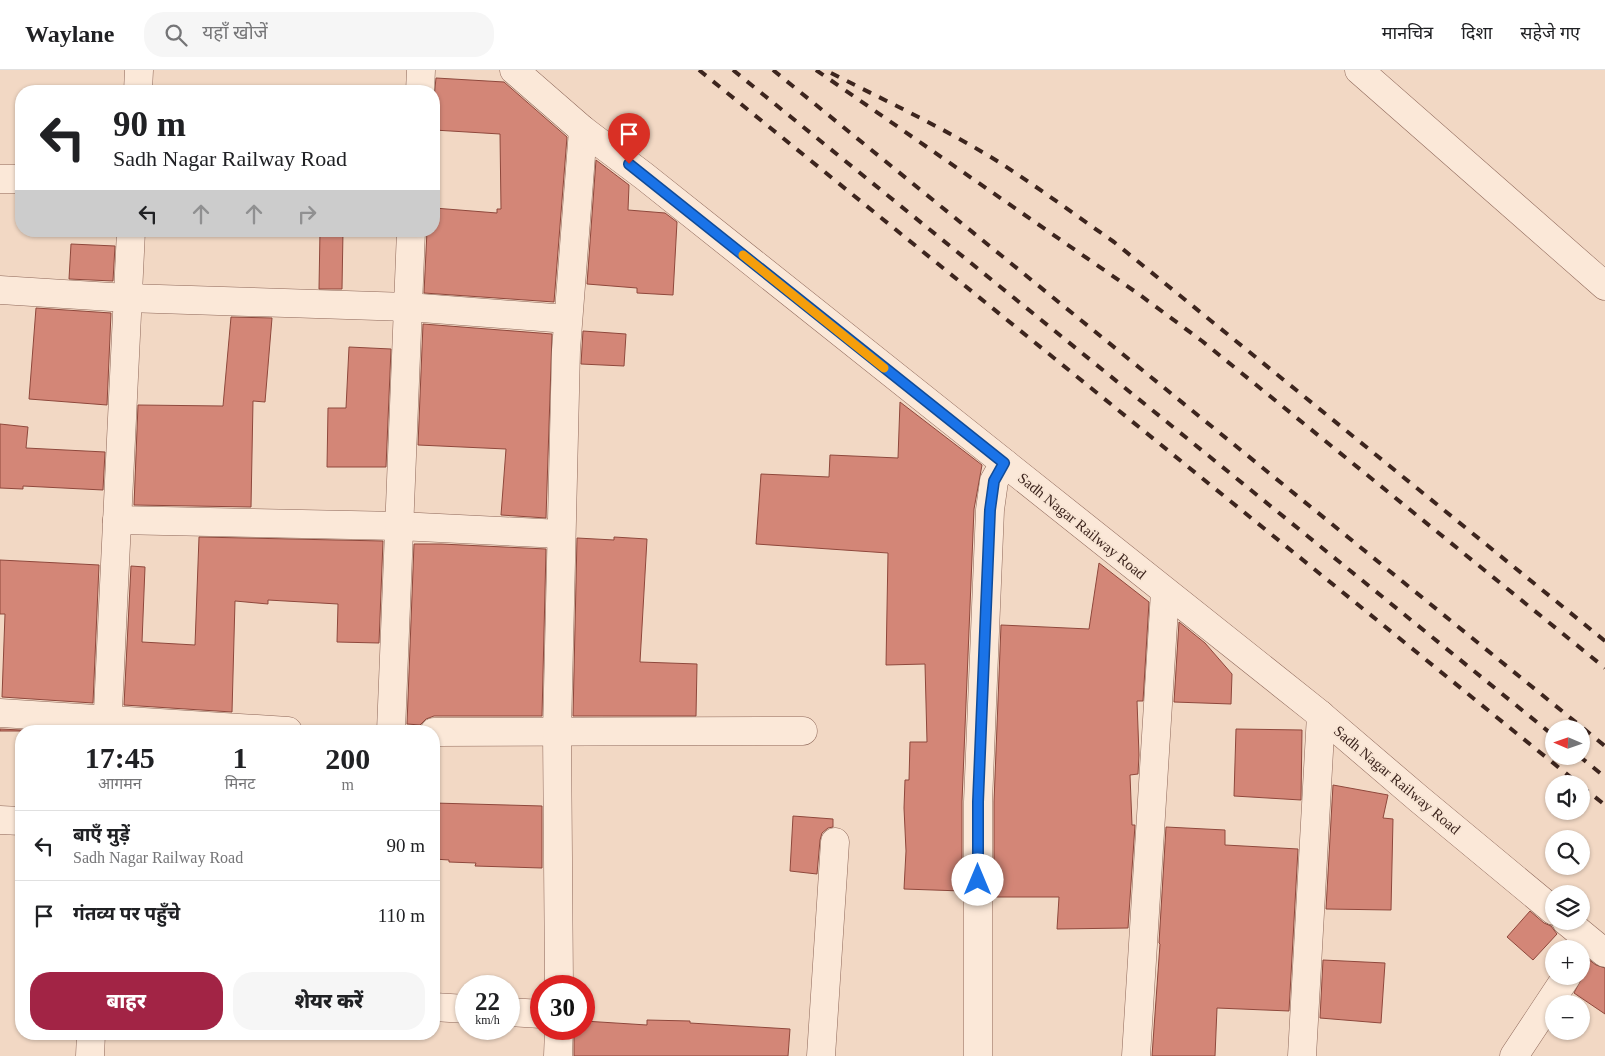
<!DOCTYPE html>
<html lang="hi">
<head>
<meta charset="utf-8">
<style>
	:root { --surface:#fff; --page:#f6f6f6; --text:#202124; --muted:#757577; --line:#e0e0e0; --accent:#a22445 }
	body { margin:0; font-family:"Times New Roman","Noto Sans Devanagari",serif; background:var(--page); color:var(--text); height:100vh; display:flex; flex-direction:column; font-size:19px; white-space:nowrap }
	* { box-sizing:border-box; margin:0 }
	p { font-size:16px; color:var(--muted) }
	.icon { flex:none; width:28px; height:28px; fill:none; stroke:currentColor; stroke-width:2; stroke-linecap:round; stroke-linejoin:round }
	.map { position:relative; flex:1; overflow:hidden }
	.details { position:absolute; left:15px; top:655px; width:425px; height:315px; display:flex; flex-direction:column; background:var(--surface); border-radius:20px; box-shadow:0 1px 4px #0004 }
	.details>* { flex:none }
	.guide { position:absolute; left:15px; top:15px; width:425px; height:152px; border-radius:20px; box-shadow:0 1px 4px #0004; background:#fff; color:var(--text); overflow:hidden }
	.needle { width:32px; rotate:272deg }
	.controls { position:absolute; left:1545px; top:650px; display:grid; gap:10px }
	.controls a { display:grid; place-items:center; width:45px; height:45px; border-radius:50%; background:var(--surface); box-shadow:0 1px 4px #0004; font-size:25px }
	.speed { position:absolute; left:455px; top:905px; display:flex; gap:10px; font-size:25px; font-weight:700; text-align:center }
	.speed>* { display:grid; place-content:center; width:65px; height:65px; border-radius:50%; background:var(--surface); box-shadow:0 1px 4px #0004; line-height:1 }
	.speed small { font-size:12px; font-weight:400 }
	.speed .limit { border:8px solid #d22; background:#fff; color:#111 }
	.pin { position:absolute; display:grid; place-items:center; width:42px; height:42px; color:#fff; margin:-51px -21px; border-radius:50% 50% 50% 0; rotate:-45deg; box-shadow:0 0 5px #0007 }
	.pin .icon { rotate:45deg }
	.me { position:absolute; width:55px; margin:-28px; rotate:0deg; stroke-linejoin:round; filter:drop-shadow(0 0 4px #0008) }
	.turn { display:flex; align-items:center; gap:18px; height:105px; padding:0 15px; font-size:22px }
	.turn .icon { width:65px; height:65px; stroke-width:2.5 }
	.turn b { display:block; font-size:35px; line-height:42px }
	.lanes { display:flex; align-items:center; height:48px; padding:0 15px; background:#0003; justify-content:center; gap:25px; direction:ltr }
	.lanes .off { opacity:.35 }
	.eta { display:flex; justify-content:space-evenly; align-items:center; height:85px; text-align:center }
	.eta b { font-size:30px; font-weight:800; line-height:35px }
	.button { display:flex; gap:10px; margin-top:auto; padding:10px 15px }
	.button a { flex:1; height:58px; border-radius:20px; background:var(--accent); color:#fff; font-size:20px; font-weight:800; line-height:58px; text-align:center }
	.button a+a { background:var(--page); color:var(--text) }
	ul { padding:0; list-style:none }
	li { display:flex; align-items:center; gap:15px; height:70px; padding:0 15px; border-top:1px solid var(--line) }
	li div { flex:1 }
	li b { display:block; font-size:19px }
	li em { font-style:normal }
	header { display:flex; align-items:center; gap:30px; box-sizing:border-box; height:70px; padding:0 25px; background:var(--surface); border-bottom:1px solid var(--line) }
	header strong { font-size:24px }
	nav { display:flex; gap:28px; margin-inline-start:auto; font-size:18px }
	.search { width:350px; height:45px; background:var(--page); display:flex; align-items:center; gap:12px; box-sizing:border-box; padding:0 18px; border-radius:20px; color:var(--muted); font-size:19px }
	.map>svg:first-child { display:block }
</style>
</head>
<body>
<header>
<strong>Waylane</strong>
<div class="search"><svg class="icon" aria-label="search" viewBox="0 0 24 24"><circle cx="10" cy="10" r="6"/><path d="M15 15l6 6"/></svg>यहाँ खोजें</div>
<nav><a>मानचित्र</a><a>दिशा</a><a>सहेजे गए</a></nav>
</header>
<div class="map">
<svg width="1605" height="986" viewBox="0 0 1605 986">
	<rect width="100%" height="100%" fill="#f2d8c4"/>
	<!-- building -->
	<g fill="#d38677" stroke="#8f483c">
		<path d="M 436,8 L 504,12 L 567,67 L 554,232 L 424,223 L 427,161 L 434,161 L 434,138 L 497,143 L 497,139 L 501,139 L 500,64 L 434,60 L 434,28 Z"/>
		<path d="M 596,90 L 629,115 L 628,140 L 665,143 L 677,152 L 673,225 L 637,223 L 637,218 L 587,214 Z"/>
		<path d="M 320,161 L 343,161 L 342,219 L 319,219 Z"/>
		<path d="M 71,174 L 115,176 L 113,211 L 69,209 Z"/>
		<path d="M 36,238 L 111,243 L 107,335 L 29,329 Z"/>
		<path d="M 231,247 L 272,248 L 265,332 L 253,331 L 251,437 L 134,435 L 138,335 L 223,336 Z"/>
		<path d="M 423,254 L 552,264 L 546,448 L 501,445 L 506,379 L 418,375 Z"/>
		<path d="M 583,261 L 626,264 L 624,296 L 581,294 Z"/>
		<path d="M 349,277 L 391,279 L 386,397 L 327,397 L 328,338 L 346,338 Z"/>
		<path d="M 900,332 L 982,395 L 974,439 L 962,731 L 962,821 L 904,819 L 906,781 L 904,738 L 905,710 L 909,710 L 910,672 L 927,672 L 925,594 L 886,595 L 888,483 L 756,474 L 761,404 L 829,407 L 830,385 L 898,388 Z"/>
		<path d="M 0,354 L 28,357 L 26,378 L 105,382 L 103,420 L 23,416 L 23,419 L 0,418 Z"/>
		<path d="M 199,467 L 383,471 L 379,573 L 337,572 L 338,534 L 268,530 L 268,534 L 235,531 L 232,642 L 124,635 L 131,496 L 145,497 L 142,572 L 195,575 Z"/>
		<path d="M 614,467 L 647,469 L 640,592 L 697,594 L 696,646 L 573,646 L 577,468 L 614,470 Z"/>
		<path d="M 414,474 L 441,474 L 546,479 L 542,646 L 434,646 L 426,649 L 420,655 L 407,654 Z"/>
		<path d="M 0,490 L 99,495 L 93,633 L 2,627 L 5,544 L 0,544 Z"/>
		<path d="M 1099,493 L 1149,532 L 1143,631 L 1137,631 L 1139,685 L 1138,704 L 1130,705 L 1132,755 L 1135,755 L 1128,858 L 1057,859 L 1059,827 L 995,827 L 995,823 L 994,823 L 994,732 L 1001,555 L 1089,559 Z"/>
		<path d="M 1179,552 L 1205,573 L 1232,604 L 1231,634 L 1174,632 Z"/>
		<path d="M 0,659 L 42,661 L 0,661 Z"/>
		<path d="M 1236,659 L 1302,660 L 1301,730 L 1234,726 Z"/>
		<path d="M 1333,715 L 1388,725 L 1383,748 L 1393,749 L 1391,840 L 1326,839 Z"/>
		<path d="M 434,733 L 542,736 L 542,798 L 475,796 L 476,793 L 449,792 L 449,790 L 434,789 Z"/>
		<path d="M 793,746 L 833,749 L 833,757 L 828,758 L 822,763 L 820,770 L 817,804 L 790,801 Z"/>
		<path d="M 1166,757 L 1225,760 L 1225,775 L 1298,779 L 1289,941 L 1217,938 L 1215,986 L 1152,986 L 1160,874 L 1159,873 Z"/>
		<path d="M 1530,841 L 1544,853 L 1551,856 L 1557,864 L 1533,890 L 1507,867 Z"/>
		<path d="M 1588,889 L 1596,895 L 1605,898 L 1605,944 L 1574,923 L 1582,907 L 1581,899 Z"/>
		<path d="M 1323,890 L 1385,893 L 1381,953 L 1320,948 Z"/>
		<path d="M 647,950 L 690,951 L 690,953 L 790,959 L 788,986 L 574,986 L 574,959 L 584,959 L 584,951 L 647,955 Z"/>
	</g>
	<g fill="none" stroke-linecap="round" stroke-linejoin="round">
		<defs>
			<g id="minor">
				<path d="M 1359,0 L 1605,216"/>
				<path d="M 138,21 L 139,0"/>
				<path d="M 420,21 L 421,0"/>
				<path d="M 0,109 L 21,109"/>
				<path d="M 0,220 L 127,228 L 408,237 L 567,249"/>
				<path d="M 117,450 L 399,456 L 561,464"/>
				<path d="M 0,643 L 288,661"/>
				<path d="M 107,661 L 131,161"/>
				<path d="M 391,661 L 411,161"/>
				<path d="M 434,662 L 803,661"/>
				<path d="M 0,750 L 21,751"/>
				<path d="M 559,916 L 557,661 L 566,280 L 583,60"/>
				<path d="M 434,937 L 466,939"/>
				<path d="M 509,942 L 541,944"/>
				<path d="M 90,986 L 91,964"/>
				<path d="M 558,986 L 559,959"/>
				<path d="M 821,986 L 835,772"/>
				<path d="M 978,986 L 978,732 L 990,440 L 994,411 L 1004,393"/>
				<path d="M 1136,986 L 1165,522"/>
				<path d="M 1302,986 L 1321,645"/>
				<path d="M 1514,986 L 1567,906"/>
			</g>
			<g id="tertiary">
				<path d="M 514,0 L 583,60 L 644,106 L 1316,641 L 1419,729 L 1554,841"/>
				<path d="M 1566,851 L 1605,883"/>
			</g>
		</defs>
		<!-- minor casing -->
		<use href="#minor" stroke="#8e6759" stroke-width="29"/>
		<!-- tertiary casing -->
		<use href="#tertiary" stroke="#8e6759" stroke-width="29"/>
		<!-- minor -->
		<use href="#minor" stroke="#fbe8d8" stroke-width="28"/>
		<!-- tertiary -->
		<use href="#tertiary" stroke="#fbe8d8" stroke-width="28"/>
		<!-- rail -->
		<g stroke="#3d251e" stroke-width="4" stroke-dasharray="9 9" stroke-linecap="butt">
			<path d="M 699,0 L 1579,714"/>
			<path d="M 733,0 L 1554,666"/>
			<path d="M 773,0 L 1605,676"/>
			<path d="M 816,0 L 1140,225 L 1202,271 L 1605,598"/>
			<path d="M 831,3 C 888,32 948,60 1002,94 C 1040,119 1077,146 1114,172 L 1605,571"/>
			<path d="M 1579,686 L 1605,707"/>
			<path d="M 1581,716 L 1605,735"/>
		</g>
	</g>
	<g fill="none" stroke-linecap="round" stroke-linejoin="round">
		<defs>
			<path id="route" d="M 629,94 L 1004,393 L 994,411 L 990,440 L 978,732 L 978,810"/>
		</defs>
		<!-- route casing -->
		<use href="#route" stroke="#114b97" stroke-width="12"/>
		<!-- route -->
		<use href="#route" stroke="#1a73e8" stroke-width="9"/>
		<!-- slow -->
		<path stroke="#f59e0b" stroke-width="9" d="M 743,185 L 884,298"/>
	</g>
	<g text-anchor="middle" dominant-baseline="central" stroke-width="4" stroke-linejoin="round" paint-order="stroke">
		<!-- street labels -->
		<g font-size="15" fill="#3d251e" stroke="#f8e5d4">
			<text transform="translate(1082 456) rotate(39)">Sadh Nagar Railway Road</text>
			<text transform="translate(1397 710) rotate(40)">Sadh Nagar Railway Road</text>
		</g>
	</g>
</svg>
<div class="controls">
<a><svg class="needle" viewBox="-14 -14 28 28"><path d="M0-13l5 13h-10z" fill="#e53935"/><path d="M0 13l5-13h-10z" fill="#757577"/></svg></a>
<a><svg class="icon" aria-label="sound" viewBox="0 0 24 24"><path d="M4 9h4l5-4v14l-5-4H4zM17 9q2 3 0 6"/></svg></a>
<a><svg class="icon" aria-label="search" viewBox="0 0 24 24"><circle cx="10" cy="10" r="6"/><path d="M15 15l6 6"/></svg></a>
<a><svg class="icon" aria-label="layers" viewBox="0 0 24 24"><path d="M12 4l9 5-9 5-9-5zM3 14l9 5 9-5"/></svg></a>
<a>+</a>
<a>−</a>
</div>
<div class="speed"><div>22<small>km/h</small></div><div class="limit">30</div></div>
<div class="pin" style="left:629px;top:94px;background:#d93025"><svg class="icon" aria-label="arrive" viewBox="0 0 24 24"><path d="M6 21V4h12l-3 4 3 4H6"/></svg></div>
<svg class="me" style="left:978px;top:810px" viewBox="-20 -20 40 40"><circle r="19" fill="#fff"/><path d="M0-13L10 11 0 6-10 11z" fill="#1a73e8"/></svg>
<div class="guide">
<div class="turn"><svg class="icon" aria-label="left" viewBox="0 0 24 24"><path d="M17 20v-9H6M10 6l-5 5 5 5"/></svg><div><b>90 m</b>Sadh Nagar Railway Road</div></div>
<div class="lanes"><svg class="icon" aria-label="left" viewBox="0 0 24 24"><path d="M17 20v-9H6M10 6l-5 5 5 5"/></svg><svg class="icon off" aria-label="ahead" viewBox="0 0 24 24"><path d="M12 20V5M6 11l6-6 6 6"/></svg><svg class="icon off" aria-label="ahead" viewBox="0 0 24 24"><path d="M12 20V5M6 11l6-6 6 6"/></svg><svg class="icon off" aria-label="right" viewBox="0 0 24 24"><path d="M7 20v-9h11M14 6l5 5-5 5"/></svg></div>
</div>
<section class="details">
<div class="eta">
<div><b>17:45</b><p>आगमन</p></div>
<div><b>1</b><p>मिनट</p></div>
<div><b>200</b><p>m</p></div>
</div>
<ul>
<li><svg class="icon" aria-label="left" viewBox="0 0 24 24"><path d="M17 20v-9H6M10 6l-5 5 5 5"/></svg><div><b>बाएँ मुड़ें</b><p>Sadh Nagar Railway Road</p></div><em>90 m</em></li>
<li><svg class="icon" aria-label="arrive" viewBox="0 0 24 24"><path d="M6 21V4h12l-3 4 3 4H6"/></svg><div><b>गंतव्य पर पहुँचे</b></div><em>110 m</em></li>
</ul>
<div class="button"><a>बाहर</a><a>शेयर करें</a></div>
</section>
</div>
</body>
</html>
